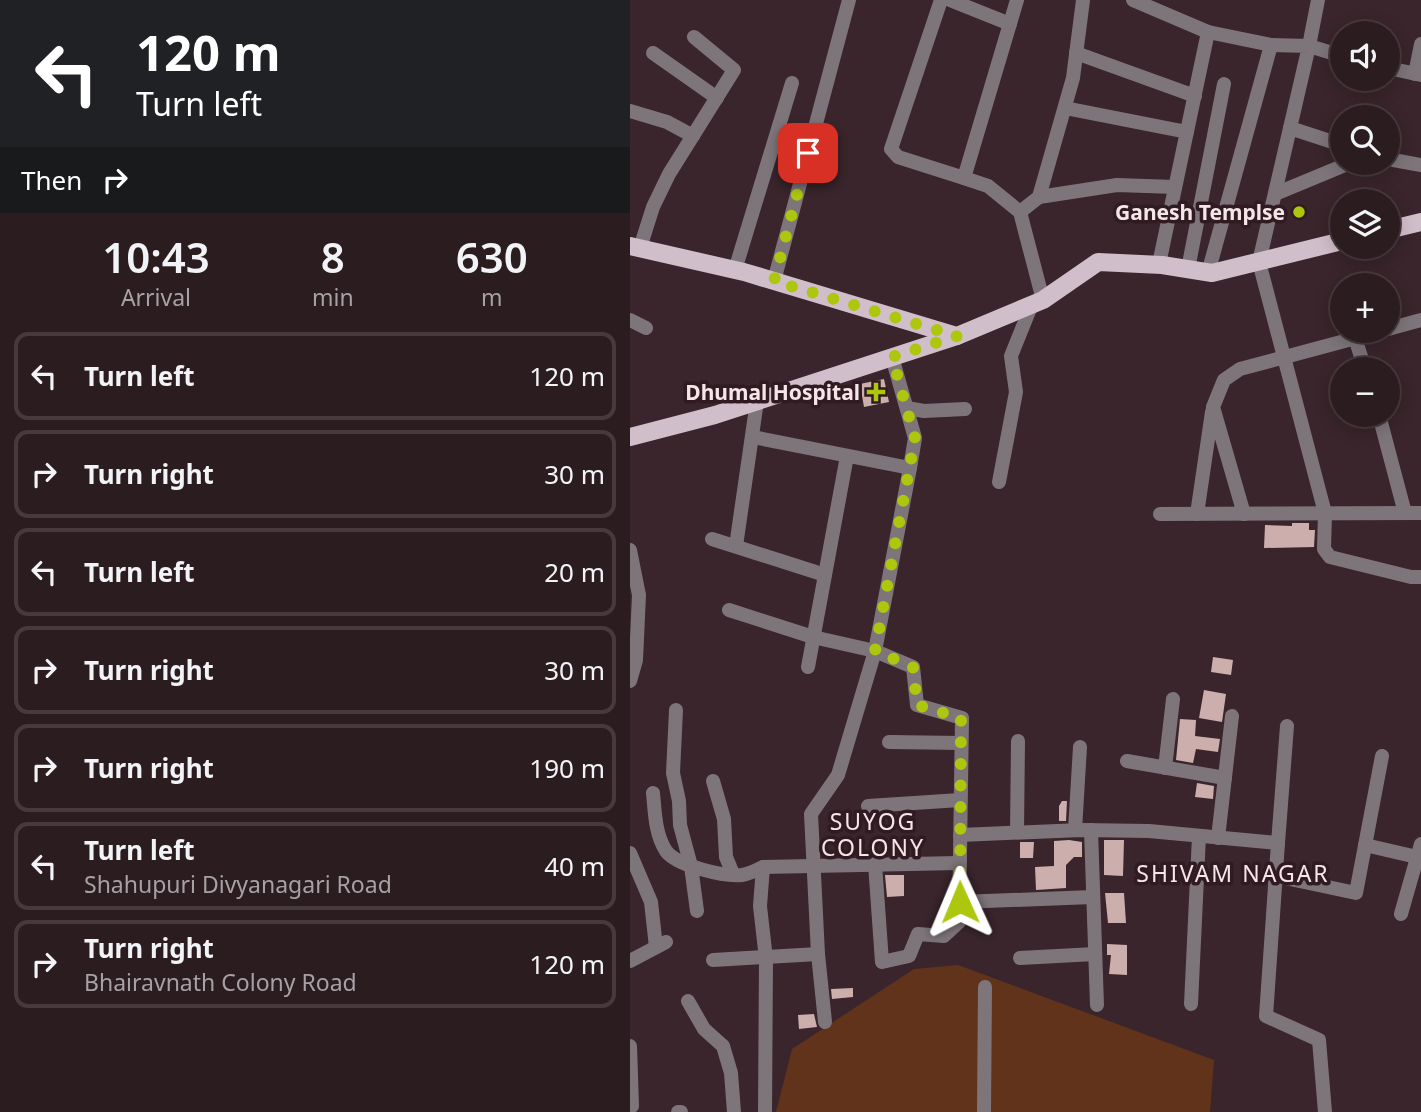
<!DOCTYPE html>
<html lang="en">
<head>
<meta charset="utf-8">
<style>
	:root { --surface:#2b1c20; --page:#332529; --text:#f1f3f6; --muted:#a6a1a5; --line:#473a3e }
	body { margin:0; font-family:"Noto Sans",sans-serif; background:var(--page); color:var(--text); height:100vh; display:flex; flex-direction:column; font-size:26px; white-space:nowrap }
	* { box-sizing:border-box; margin:0 }
	p { font-size:23px; color:var(--muted) }
	.icon { flex:none; width:38px; height:38px; fill:none; stroke:currentColor; stroke-width:2; stroke-linecap:round; stroke-linejoin:round }
	.map { position:relative; flex:1; overflow:hidden }
	.details { display:flex; flex-direction:column; background:var(--surface); width:630px }
	.details>* { flex:none }
	.banner { background:#202124; color:#fff; overflow:hidden }
	.buttons { position:absolute; left:700px; top:21px; display:grid; gap:14px }
	.buttons a { display:grid; place-items:center; width:70px; height:70px; border-radius:50%; background:var(--surface); box-shadow:0 4px 18px #0003,0 0 0 2px var(--line); font-size:35px }
	.pin { position:absolute; display:grid; place-items:center; width:60px; height:60px; color:#fff; margin:-30px; border-radius:14px; box-shadow:0 4px 10px #0006 }
	.me { position:absolute; width:77px; margin:-38px; rotate:359deg; stroke-linejoin:round; filter:drop-shadow(0 0 5px #0008) }
	.turn { display:flex; align-items:center; gap:24px; height:147px; padding:0 21px; font-size:32px }
	.turn .icon { width:91px; height:91px; stroke-width:2.5 }
	.turn b { display:block; font-size:49px; line-height:60px }
	.then { display:flex; align-items:center; height:66px; padding:0 21px; background:#0003; gap:14px; font-size:26px }
	.eta { display:flex; justify-content:space-evenly; align-items:center; height:119px; text-align:center }
	.eta b { font-size:42px; font-weight:600; line-height:49px }
	ul { padding:0; list-style:none }
	li { display:flex; align-items:center; gap:21px; height:88px; margin:0 14px 10px; padding:0 7px; border:4px solid var(--line); border-radius:14px }
	li div { flex:1 }
	li b { display:block; font-size:26px }
	li em { font-style:normal }
	main { display:flex; flex:1; min-height:0 }
	.map>svg:first-child { display:block }
</style>
</head>
<body>
<main>
<section class="details">
<div class="banner">
<div class="turn"><svg class="icon" aria-label="left" viewBox="0 0 24 24"><path d="M17 20v-9H6M10 6l-5 5 5 5"/></svg><div><b>120 m</b>Turn left</div></div>
<div class="then">Then<svg class="icon" aria-label="right" viewBox="0 0 24 24"><path d="M7 20v-9h11M14 6l5 5-5 5"/></svg></div>
</div>
<div class="eta">
<div><b>10:43</b><p>Arrival</p></div>
<div><b>8</b><p>min</p></div>
<div><b>630</b><p>m</p></div>
</div>
<ul>
<li><svg class="icon" aria-label="left" viewBox="0 0 24 24"><path d="M17 20v-9H6M10 6l-5 5 5 5"/></svg><div><b>Turn left</b></div><em>120 m</em></li>
<li><svg class="icon" aria-label="right" viewBox="0 0 24 24"><path d="M7 20v-9h11M14 6l5 5-5 5"/></svg><div><b>Turn right</b></div><em>30 m</em></li>
<li><svg class="icon" aria-label="left" viewBox="0 0 24 24"><path d="M17 20v-9H6M10 6l-5 5 5 5"/></svg><div><b>Turn left</b></div><em>20 m</em></li>
<li><svg class="icon" aria-label="right" viewBox="0 0 24 24"><path d="M7 20v-9h11M14 6l5 5-5 5"/></svg><div><b>Turn right</b></div><em>30 m</em></li>
<li><svg class="icon" aria-label="right" viewBox="0 0 24 24"><path d="M7 20v-9h11M14 6l5 5-5 5"/></svg><div><b>Turn right</b></div><em>190 m</em></li>
<li><svg class="icon" aria-label="left" viewBox="0 0 24 24"><path d="M17 20v-9H6M10 6l-5 5 5 5"/></svg><div><b>Turn left</b><p>Shahupuri Divyanagari Road</p></div><em>40 m</em></li>
<li><svg class="icon" aria-label="right" viewBox="0 0 24 24"><path d="M7 20v-9h11M14 6l5 5-5 5"/></svg><div><b>Turn right</b><p>Bhairavnath Colony Road</p></div><em>120 m</em></li>
</ul>
</section>
<div class="map">
<svg width="791" height="1112" viewBox="0 0 791 1112">
	<rect width="100%" height="100%" fill="#39252b"/>
	<!-- green -->
	<path fill="#62331b" d="M 328,965 L 584,1060 L 580,1112 L 146,1112 L 162,1049 L 284,969 Z"/>
	<!-- building -->
	<g fill="#ccafad">
		<path d="M 254,379 L 259,402 L 234,407 L 230,384 Z"/>
		<path d="M 662,523 L 679,523 L 679,530 L 685,530 L 684,547 L 634,548 L 635,525 L 662,526 Z"/>
		<path d="M 583,657 L 603,660 L 601,675 L 581,672 Z"/>
		<path d="M 574,690 L 596,694 L 592,722 L 569,718 Z"/>
		<path d="M 550,719 L 566,720 L 565,736 L 590,739 L 588,752 L 566,749 L 563,763 L 546,760 Z"/>
		<path d="M 567,783 L 584,786 L 583,799 L 565,797 Z"/>
		<path d="M 432,801 L 437,801 L 436,821 L 429,821 L 429,806 Z"/>
		<path d="M 439,840 L 452,842 L 452,857 L 444,857 L 436,865 L 436,888 L 406,890 L 405,867 L 424,866 L 424,841 Z"/>
		<path d="M 474,840 L 494,840 L 493,876 L 474,875 Z"/>
		<path d="M 390,842 L 404,842 L 403,858 L 390,858 Z"/>
		<path d="M 255,875 L 274,875 L 274,896 L 257,897 Z"/>
		<path d="M 475,893 L 494,893 L 496,923 L 478,923 Z"/>
		<path d="M 477,944 L 497,945 L 497,975 L 479,974 L 481,955 L 477,955 Z"/>
		<path d="M 223,988 L 223,997 L 202,999 L 201,989 Z"/>
		<path d="M 184,1014 L 187,1027 L 169,1029 L 168,1015 Z"/>
	</g>
	<g fill="none" stroke-linecap="round" stroke-linejoin="round">
		<!-- minor -->
		<g stroke="#7e757b" stroke-width="14">
			<path d="M 311,0 L 261,149 L 268,157 L 334,178 L 387,0"/>
			<path d="M 320,0 L 380,24"/>
			<path d="M 503,0 L 578,32 L 529,264"/>
			<path d="M 688,0 L 679,46 L 712,56"/>
			<path d="M 641,45 L 679,46 L 629,262 L 695,513 L 694,549 L 700,557 L 781,577 L 791,577"/>
			<path d="M 23,53 L 87,98"/>
			<path d="M 446,53 L 565,96"/>
			<path d="M 758,68 L 791,75"/>
			<path d="M 785,74 L 791,44"/>
			<path d="M 435,108 L 557,132"/>
			<path d="M 0,111 L 37,122 L 63,136"/>
			<path d="M 660,128 L 712,145"/>
			<path d="M 758,159 L 791,165"/>
			<path d="M 334,178 L 358,186 L 390,212 L 413,300"/>
			<path d="M 645,194 L 715,165 L 727,163"/>
			<path d="M 409,197 L 487,185 L 545,187"/>
			<path d="M 390,212 L 409,197 L 443,78 L 453,0"/>
			<path d="M 10,248 L 23,207 L 39,174 L 104,70 L 64,37"/>
			<path d="M 558,269 L 594,84"/>
			<path d="M 105,270 L 162,83"/>
			<path d="M 578,273 L 641,45 L 578,32"/>
			<path d="M 144,281 L 219,0"/>
			<path d="M 0,320 L 16,328"/>
			<path d="M 758,329 L 791,320"/>
			<path d="M 725,338 L 735,369"/>
			<path d="M 277,408 L 294,411 L 335,409"/>
			<path d="M 749,415 L 775,513"/>
			<path d="M 123,437 L 280,468"/>
			<path d="M 369,482 L 386,392 L 381,356 L 402,304"/>
			<path d="M 530,514 L 791,513"/>
			<path d="M 567,514 L 582,412"/>
			<path d="M 614,514 L 583,407 L 594,380 L 610,369 L 752,331"/>
			<path d="M 82,539 L 195,575"/>
			<path d="M 106,546 L 127,401"/>
			<path d="M 0,550 L 9,595 L 6,660 L 0,681"/>
			<path d="M 99,610 L 183,637 L 245,651 L 283,667 L 287,705 L 332,718 L 329,922 L 314,936 L 288,934 L 279,956 L 252,962 L 245,864"/>
			<path d="M 178,667 L 217,456"/>
			<path d="M 46,710 L 43,773 L 49,801 L 50,825 L 61,866 L 67,911"/>
			<path d="M 259,742 L 331,743"/>
			<path d="M 497,761 L 595,778"/>
			<path d="M 535,768 L 543,699"/>
			<path d="M 83,781 L 94,819 L 96,857 L 103,874"/>
			<path d="M 23,793 C 25,813 25,834 36,851 C 47,866 95,877 112,875 C 119,874 127,870 133,867 L 329,863"/>
			<path d="M 238,806 L 330,800"/>
			<path d="M 445,830 L 450,747"/>
			<path d="M 461,830 L 467,1005"/>
			<path d="M 387,832 L 388,741"/>
			<path d="M 330,835 L 451,830 L 519,831 L 648,843 L 636,1016 L 689,1040 L 695,1112"/>
			<path d="M 588,838 L 602,716"/>
			<path d="M 648,843 L 657,726"/>
			<path d="M 735,845 L 791,858"/>
			<path d="M 0,853 L 21,902 L 26,947"/>
			<path d="M 133,867 L 130,906 L 136,959 L 135,1112"/>
			<path d="M 646,876 L 726,893 L 752,756"/>
			<path d="M 330,902 L 463,897"/>
			<path d="M 771,914 L 791,844"/>
			<path d="M 390,958 L 465,954"/>
			<path d="M 83,960 L 188,954"/>
			<path d="M 0,961 L 36,942"/>
			<path d="M 58,1001 L 74,1029 L 93,1046 L 101,1073 L 104,1112"/>
			<path d="M 561,1004 L 569,836"/>
			<path d="M 195,1022 L 188,954 L 181,814 L 208,775 L 245,651 L 280,468 L 285,438 L 262,357"/>
			<path d="M 0,1046 L 2,1106"/>
			<path d="M 48,1112 L 51,1112"/>
			<path d="M 354,1112 L 355,987"/>
		</g>
		<!-- major -->
		<g stroke="#d1becb" stroke-width="18">
			<path d="M 758,230 L 791,222"/>
			<path d="M 0,246 L 114,272 L 327,336 L 413,300 L 468,262 L 532,265 L 582,273 L 712,241"/>
			<path d="M 0,437 L 85,415 L 327,336"/>
		</g>
	</g>
	<g fill="none" stroke-linecap="round" stroke-linejoin="round">
		<!-- route -->
		<path stroke="#adc60e" stroke-width="12" stroke-dasharray="0 21.6" d="M 178,153 L 144,281 L 327,336 L 262,357 L 285,438 L 245,651 L 283,667 L 287,705 L 331,718 L 330,902"/>
	</g>
	<!-- markers -->
	<g fill="#adc60e" stroke="#2f1b21" stroke-width="2.5">
		<circle cx="669" cy="212" r="7"/>
		<path d="M242.5 381.5h7v7h7v7h-7v7h-7v-7h-7v-7h7z"/>
	</g>
	<g text-anchor="middle" dominant-baseline="central" stroke-width="7" stroke-linejoin="round" paint-order="stroke">
		<!-- poi labels -->
		<g font-size="21" font-weight="bold" fill="#f4e5e9" stroke="#2f1b21" text-anchor="end">
			<text x="655" y="212">Ganesh Templse</text>
			<text x="230" y="392">Dhumal Hospital</text>
		</g>
		<!-- neighbourhood labels -->
		<g font-size="23" letter-spacing="2" fill="#f4e5e9" stroke="#2f1b21">
			<text x="243" y="821">SUYOG<tspan x="243" dy="26">COLONY</tspan></text>
			<text x="603" y="873">SHIVAM NAGAR</text>
		</g>
	</g>
</svg>
<div class="buttons">
<a><svg class="icon" aria-label="sound" viewBox="0 0 24 24"><path d="M4 9h4l5-4v14l-5-4H4zM17 9q2 3 0 6"/></svg></a>
<a><svg class="icon" aria-label="search" viewBox="0 0 24 24"><circle cx="10" cy="10" r="6"/><path d="M15 15l6 6"/></svg></a>
<a><svg class="icon" aria-label="layers" viewBox="0 0 24 24"><path d="M12 4l9 5-9 5-9-5zM3 14l9 5 9-5"/></svg></a>
<a>+</a>
<a>−</a>
</div>
<div class="pin" style="left:178px;top:153px;background:#d93025"><svg class="icon" aria-label="arrive" viewBox="0 0 24 24"><path d="M6 21V4h12l-3 4 3 4H6"/></svg></div>
<svg class="me" style="left:330px;top:902px" viewBox="-20 -20 40 40"><path d="M0-17L14 15 0 8-14 15z" fill="#adc60e" stroke="#fff" stroke-width="4"/></svg>
</div>
</main>
</body>
</html>
